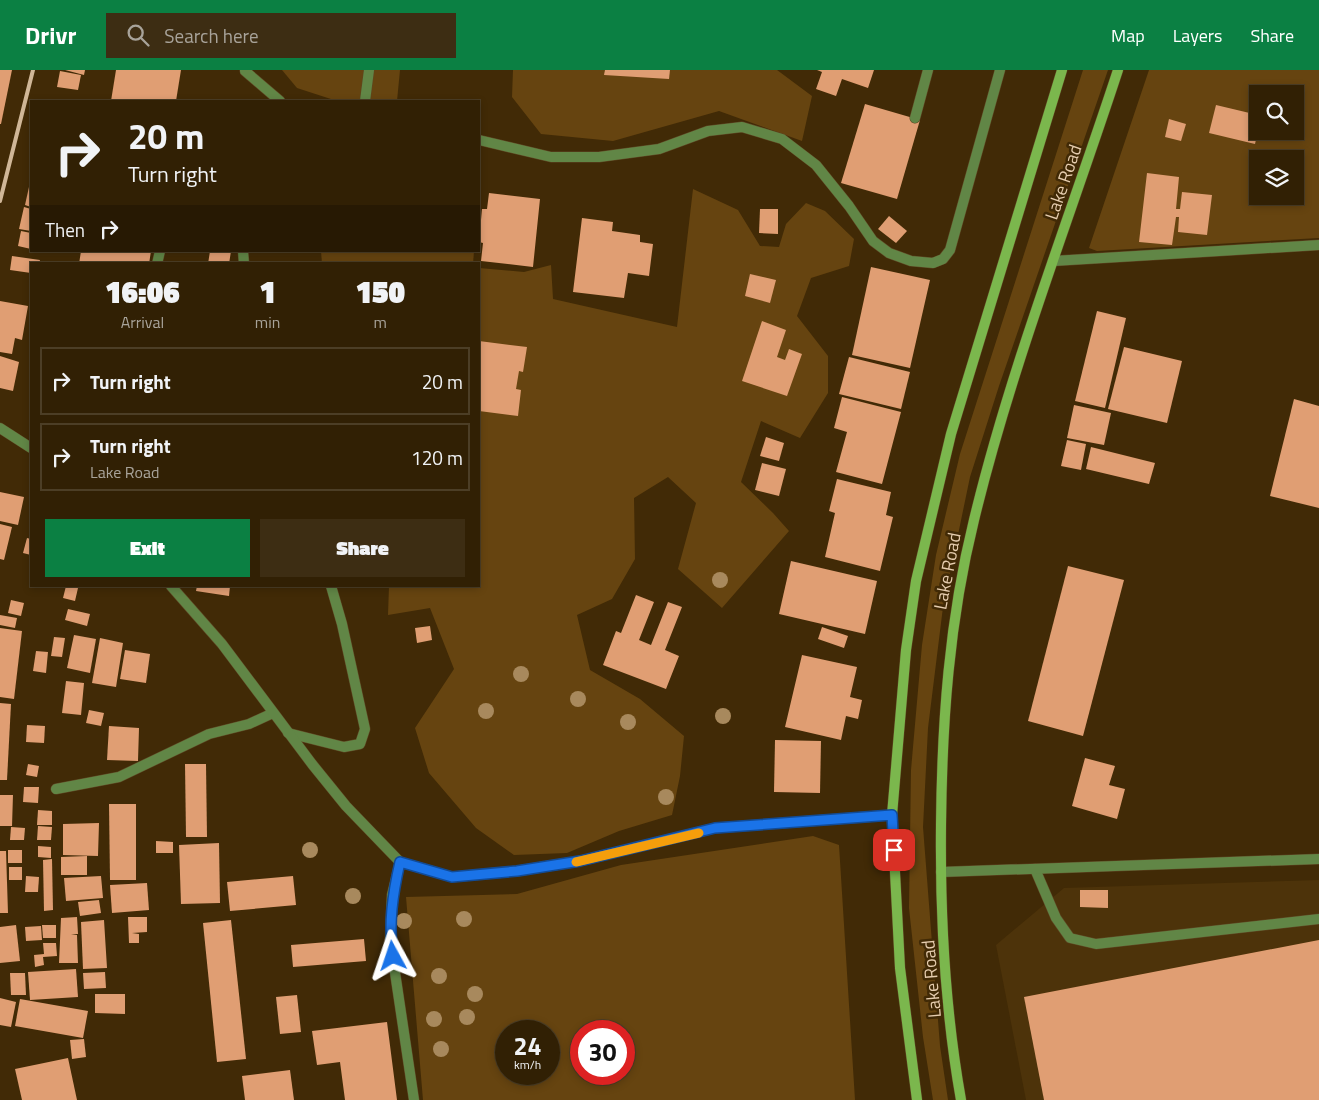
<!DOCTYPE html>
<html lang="en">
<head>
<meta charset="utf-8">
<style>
	:root { --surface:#312004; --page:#3d2d13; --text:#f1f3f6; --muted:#a8a39a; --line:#4c3e26; --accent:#0b8043 }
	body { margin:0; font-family:"Titillium Web",sans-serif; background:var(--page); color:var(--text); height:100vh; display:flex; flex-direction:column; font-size:19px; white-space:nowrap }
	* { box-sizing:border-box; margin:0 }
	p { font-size:16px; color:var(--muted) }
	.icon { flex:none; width:28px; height:28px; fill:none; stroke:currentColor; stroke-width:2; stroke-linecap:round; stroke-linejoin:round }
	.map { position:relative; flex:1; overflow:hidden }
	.sheet { position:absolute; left:30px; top:192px; width:450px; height:325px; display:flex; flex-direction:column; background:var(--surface); border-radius:0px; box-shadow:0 2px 8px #0003,0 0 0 1px var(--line) }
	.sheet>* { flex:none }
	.hud { position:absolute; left:30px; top:30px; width:450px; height:152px; border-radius:0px; box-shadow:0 2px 8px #0003,0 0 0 1px var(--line); background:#312004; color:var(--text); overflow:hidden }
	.buttons { position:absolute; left:1249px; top:15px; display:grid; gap:10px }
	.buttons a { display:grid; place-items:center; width:55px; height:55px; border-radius:0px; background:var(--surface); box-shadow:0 2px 8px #0003,0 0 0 1px var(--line); font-size:25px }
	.speed { position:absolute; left:495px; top:950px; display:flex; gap:10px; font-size:25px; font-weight:700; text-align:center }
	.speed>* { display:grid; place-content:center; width:65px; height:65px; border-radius:50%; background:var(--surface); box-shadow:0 2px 8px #0003,0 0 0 1px var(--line); line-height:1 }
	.speed small { font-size:12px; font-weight:400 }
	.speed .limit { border:8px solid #d22; background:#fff; color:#111 }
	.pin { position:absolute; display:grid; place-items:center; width:42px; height:42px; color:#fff; margin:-21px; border-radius:10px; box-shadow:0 2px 8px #0006 }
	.me { position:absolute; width:55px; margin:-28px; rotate:355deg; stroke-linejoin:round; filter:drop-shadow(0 0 4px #0008) }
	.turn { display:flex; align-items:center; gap:18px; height:105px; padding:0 15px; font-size:22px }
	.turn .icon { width:65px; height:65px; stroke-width:2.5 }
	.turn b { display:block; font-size:35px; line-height:42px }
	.then { display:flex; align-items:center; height:48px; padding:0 15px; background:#0003; gap:10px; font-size:19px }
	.eta { display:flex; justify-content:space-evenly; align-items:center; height:85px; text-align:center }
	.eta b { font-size:30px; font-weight:800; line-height:35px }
	.action { display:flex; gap:10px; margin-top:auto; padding:10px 15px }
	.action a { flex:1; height:58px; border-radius:0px; background:var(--accent); color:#fff; font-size:20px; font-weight:800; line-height:58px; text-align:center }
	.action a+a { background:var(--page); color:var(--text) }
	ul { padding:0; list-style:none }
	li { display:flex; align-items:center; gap:15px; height:68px; margin:0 10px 8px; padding:0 5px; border:2px solid var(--line); border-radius:0px }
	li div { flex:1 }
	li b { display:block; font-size:19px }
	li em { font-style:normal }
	header { display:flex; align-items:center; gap:30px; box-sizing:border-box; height:70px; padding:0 25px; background:var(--accent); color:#fff }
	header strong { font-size:24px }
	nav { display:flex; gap:28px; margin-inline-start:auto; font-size:18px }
	.search { width:350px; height:45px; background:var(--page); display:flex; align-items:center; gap:12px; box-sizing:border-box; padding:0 18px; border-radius:0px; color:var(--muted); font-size:19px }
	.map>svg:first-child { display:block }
</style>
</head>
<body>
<header>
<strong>Drivr</strong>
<div class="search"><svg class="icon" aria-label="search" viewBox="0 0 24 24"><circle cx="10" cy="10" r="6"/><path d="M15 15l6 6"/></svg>Search here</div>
<nav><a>Map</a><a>Layers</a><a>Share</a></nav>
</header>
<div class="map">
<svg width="1319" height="1030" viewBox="0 0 1319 1030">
	<rect width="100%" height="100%" fill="#412a06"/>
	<!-- built -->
	<path fill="#4d330a" d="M 1319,810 L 1319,1030 L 1026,1030 L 996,875 L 1064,818 Z"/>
	<!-- green -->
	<g fill="#664410" fill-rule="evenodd">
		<path d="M 282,0 L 400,0 L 397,31 L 337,31 L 297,18 Z"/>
		<path d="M 513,0 L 777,0 L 812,26 L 802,71 L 719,41 L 613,71 L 541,64 L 512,27 Z"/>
		<path d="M 1083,0 L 1108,0 L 999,316 L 970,407 L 943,537 L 928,658 L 923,757 L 940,976 L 948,1030 L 933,1030 L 923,967 L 909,838 L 911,700 L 922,575 L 936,485 L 960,384 Z"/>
		<path d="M 1149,0 L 1319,0 L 1319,168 L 1097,181 L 1089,178 ZM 1258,24 L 1295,24 L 1295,61 L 1258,61 ZM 1258,89 L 1295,89 L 1295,126 L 1258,126 Z"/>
		<path d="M 693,119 L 738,140 L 760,176 L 779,177 L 786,154 L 806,133 L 825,141 L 854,169 L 849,196 L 811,208 L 797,246 L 828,286 L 828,323 L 800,368 L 761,351 L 741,412 L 773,443 L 789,461 L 722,538 L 678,499 L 696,433 L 668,407 L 634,428 L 635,489 L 612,529 L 577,545 L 590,600 L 640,629 L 684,666 L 680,706 L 672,745 L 619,761 L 567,783 L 514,785 L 476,758 L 429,703 L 415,658 L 454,599 L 430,538 L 388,545 L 389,516 L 479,516 L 479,198 L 524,202 L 551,195 L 553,229 L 677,257 Z"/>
		<path d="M 321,181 L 474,181 L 473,194 L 322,194 Z"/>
		<path d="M 813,766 L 839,775 L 855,1030 L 423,1030 L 406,827 L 517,824 L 621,795 ZM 549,961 L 549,1004 L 506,1004 L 506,961 ZM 624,961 L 624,1004 L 581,1004 L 581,961 Z"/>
	</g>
	<!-- building -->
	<g fill="#e09e73">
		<path d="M 0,0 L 12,0 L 1,54 L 0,54 Z"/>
		<path d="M 65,0 L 85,0 L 84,5 Z"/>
		<path d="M 116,0 L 181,0 L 176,31 L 111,31 Z"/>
		<path d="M 605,0 L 670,0 L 669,9 L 604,5 Z"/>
		<path d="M 817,0 L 874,0 L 868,18 L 842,9 L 836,26 L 816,19 L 822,2 Z"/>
		<path d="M 60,1 L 81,5 L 78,20 L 57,17 Z"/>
		<path d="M 865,34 L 920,50 L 897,129 L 841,113 Z"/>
		<path d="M 1216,35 L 1258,45 L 1258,61 L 1255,74 L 1209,63 Z"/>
		<path d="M 1169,49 L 1186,54 L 1181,71 L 1165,67 Z"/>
		<path d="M 1147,103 L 1179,107 L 1176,139 L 1180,139 L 1182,122 L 1212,125 L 1207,165 L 1178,162 L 1179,147 L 1176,147 L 1172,175 L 1139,172 Z"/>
		<path d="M 29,117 L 31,117 L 31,137 L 25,135 Z"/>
		<path d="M 489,123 L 540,129 L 533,197 L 481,191 L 483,173 L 479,172 L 482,139 L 487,139 Z"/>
		<path d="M 24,137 L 31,139 L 31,161 L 19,159 Z"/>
		<path d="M 760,139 L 778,139 L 778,164 L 759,163 Z"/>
		<path d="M 889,146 L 907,161 L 896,173 L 878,159 Z"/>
		<path d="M 582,148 L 613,152 L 612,161 L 640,165 L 640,172 L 653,174 L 649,206 L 628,203 L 624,228 L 573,222 Z"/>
		<path d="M 21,161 L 31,163 L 31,179 L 18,176 Z"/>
		<path d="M 81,181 L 151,181 L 149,194 L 79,194 Z"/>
		<path d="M 210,181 L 231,181 L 229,194 L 208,194 Z"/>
		<path d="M 12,186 L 40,190 L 39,194 L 31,194 L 31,203 L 10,200 Z"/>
		<path d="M 871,197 L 930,210 L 910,298 L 852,285 Z"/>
		<path d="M 750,204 L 776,210 L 770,233 L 745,226 Z"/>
		<path d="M 0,231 L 28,236 L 22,270 L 15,268 L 12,284 L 0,282 Z"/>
		<path d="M 1097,241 L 1126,248 L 1105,338 L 1075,331 Z"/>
		<path d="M 762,251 L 786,260 L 777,287 L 785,290 L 789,279 L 802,284 L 787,326 L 742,311 Z"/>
		<path d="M 479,271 L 527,277 L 523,302 L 519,301 L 516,319 L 521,320 L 518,346 L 479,341 Z"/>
		<path d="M 1124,277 L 1182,291 L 1167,353 L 1108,339 Z"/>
		<path d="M 0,286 L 19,292 L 13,321 L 0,318 Z"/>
		<path d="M 849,287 L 910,302 L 901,339 L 839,324 Z"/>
		<path d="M 842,327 L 901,342 L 882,414 L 836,402 L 847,362 L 834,358 Z"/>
		<path d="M 1294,329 L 1319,336 L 1319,438 L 1270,426 Z"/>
		<path d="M 1074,335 L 1111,343 L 1104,375 L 1067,368 Z"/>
		<path d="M 766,367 L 784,373 L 779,391 L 760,386 Z"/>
		<path d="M 1067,370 L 1086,374 L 1081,400 L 1061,396 Z"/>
		<path d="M 1091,377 L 1155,393 L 1149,414 L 1086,399 Z"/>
		<path d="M 762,393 L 786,399 L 779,426 L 755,420 Z"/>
		<path d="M 837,409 L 891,422 L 886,445 L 893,447 L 880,501 L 825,487 L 835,443 L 829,441 Z"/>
		<path d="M 0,422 L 24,427 L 18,455 L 0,451 Z"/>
		<path d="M 0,454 L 12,457 L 4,490 L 0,489 Z"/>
		<path d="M 27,468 L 31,469 L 31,485 L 23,483 Z"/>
		<path d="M 791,491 L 877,511 L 865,564 L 779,544 Z"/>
		<path d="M 1068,496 L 1124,510 L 1083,666 L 1028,651 Z"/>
		<path d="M 66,516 L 78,518 L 75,531 L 63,528 Z"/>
		<path d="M 197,516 L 230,516 L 229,526 L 196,521 Z"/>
		<path d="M 636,525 L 654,532 L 639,570 L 651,575 L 668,532 L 682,537 L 665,580 L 679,586 L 666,619 L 603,595 L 616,561 L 621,563 Z"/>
		<path d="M 11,530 L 24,533 L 21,546 L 8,543 Z"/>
		<path d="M 68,539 L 90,544 L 87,556 L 65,550 Z"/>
		<path d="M 0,545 L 17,548 L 15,558 L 0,555 Z"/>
		<path d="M 430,556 L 432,570 L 417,573 L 415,558 Z"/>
		<path d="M 822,557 L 848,566 L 844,578 L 818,569 Z"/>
		<path d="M 0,558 L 22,561 L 14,629 L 0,627 Z"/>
		<path d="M 74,565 L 96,569 L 90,603 L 67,598 Z"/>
		<path d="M 54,567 L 65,568 L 62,587 L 51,586 Z"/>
		<path d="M 100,568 L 123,573 L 116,617 L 92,613 Z"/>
		<path d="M 125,580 L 150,584 L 146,613 L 120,609 Z"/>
		<path d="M 36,581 L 48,582 L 46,603 L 33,601 Z"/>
		<path d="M 802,585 L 857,597 L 850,627 L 862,630 L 858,649 L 846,646 L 841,670 L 785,657 Z"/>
		<path d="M 66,611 L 84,613 L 81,645 L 62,643 Z"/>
		<path d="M 0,633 L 11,634 L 7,710 L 0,710 Z"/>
		<path d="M 89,640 L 104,643 L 101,656 L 86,653 Z"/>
		<path d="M 27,655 L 45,656 L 44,673 L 26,672 Z"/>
		<path d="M 109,656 L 139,658 L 138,691 L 107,690 Z"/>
		<path d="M 775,670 L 821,671 L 820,723 L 774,722 Z"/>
		<path d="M 1085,688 L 1115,696 L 1109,715 L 1125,719 L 1117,749 L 1072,736 Z"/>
		<path d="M 28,694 L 39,696 L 37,707 L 26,705 Z"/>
		<path d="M 185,694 L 206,694 L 207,767 L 186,767 Z"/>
		<path d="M 24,717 L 39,717 L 38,733 L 23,732 Z"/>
		<path d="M 0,725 L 13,725 L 12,756 L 0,756 Z"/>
		<path d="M 109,734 L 136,734 L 136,810 L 110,810 Z"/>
		<path d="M 38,740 L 52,741 L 52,755 L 37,755 Z"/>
		<path d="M 99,753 L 98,786 L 63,785 L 63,754 Z"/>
		<path d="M 38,756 L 52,757 L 51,770 L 37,770 Z"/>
		<path d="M 11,757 L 25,758 L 24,770 L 10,770 Z"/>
		<path d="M 156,771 L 173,772 L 173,783 L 156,783 Z"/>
		<path d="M 219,773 L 220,833 L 181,834 L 179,775 Z"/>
		<path d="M 38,776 L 51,777 L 51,788 L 38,787 Z"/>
		<rect x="8" y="780" width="14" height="13"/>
		<path d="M 0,781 L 6,781 L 8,843 L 0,843 Z"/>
		<path d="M 87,786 L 87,805 L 61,805 L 61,787 Z"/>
		<path d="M 52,789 L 53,840 L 44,841 L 43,790 Z"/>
		<rect x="9" y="797" width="13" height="13"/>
		<path d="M 26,806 L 39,807 L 38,822 L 25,822 Z"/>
		<path d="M 101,806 L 103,828 L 66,831 L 64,808 Z"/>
		<path d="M 293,806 L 296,835 L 230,841 L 227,812 Z"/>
		<path d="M 147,813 L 149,840 L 112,843 L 110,815 Z"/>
		<path d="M 1080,820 L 1108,820 L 1108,838 L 1080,837 Z"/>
		<path d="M 99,830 L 101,843 L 80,846 L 78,832 Z"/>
		<path d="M 77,847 L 78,864 L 71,864 L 77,865 L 78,893 L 59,893 L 61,848 Z"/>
		<path d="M 128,847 L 147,847 L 147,862 L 132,863 L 139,864 L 139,873 L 129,873 Z"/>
		<path d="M 104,850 L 107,898 L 83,899 L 81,852 Z"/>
		<path d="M 231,850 L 246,989 L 217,992 L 203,853 Z"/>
		<path d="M 16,855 L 20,891 L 0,893 L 0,857 Z"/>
		<path d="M 42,855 L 56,855 L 56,868 L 43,868 Z"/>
		<path d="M 41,856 L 42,870 L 26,871 L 25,857 Z"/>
		<path d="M 364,869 L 366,891 L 293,897 L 291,875 Z"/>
		<path d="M 1319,870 L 1319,1030 L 1044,1030 L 1024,927 Z"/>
		<path d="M 43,873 L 56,873 L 57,886 L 43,887 L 44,895 L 35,897 L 34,885 L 44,884 Z"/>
		<path d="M 76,899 L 78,927 L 30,930 L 28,902 Z"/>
		<path d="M 105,902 L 106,918 L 84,919 L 83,903 Z"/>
		<path d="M 10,903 L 25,903 L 26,925 L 11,925 Z"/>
		<path d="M 95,924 L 125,924 L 125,944 L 95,943 Z"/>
		<path d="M 297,925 L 301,962 L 280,964 L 276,927 Z"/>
		<path d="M 0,928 L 16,932 L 11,957 L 0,955 Z"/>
		<path d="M 20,929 L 88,941 L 83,968 L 15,956 Z"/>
		<path d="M 387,952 L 397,1030 L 345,1030 L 340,992 L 317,995 L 312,961 Z"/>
		<path d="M 84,969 L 86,987 L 72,989 L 70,970 Z"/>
		<path d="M 68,988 L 77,1030 L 22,1030 L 15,999 Z"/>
		<path d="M 290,1000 L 294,1030 L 245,1030 L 242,1006 Z"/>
	</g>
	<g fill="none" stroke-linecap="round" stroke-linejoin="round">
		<defs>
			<g id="lane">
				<path d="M 365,31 L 369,0"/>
				<path d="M 915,48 L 928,0"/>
				<path d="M 243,181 L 244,194"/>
				<path d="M 157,194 L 160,181"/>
				<path d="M 288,663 L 344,677 L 360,674 L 365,659 L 342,554 L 331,516"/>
				<path d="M 56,719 L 119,707 L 209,664 L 249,654 L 273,643"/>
				<path d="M 1035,799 L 1056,848 L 1070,868 L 1096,874 L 1319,849"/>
				<path d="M 941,802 L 1319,789"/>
			</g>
			<g id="street">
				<path d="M 245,1 L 280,31"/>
				<path d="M 479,70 L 551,87 L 599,87 L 659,79 L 708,61 L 742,57 L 782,69 L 816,95 L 849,136 L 873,171 L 889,183 L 911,191 L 933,193 L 943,189 L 950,180 L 1000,0"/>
				<path d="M 1053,191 L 1319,175"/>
				<path d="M 0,358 L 31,378"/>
				<path d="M 171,516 L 222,574 L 312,694 L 346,736 L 400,792 L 452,807 L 517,801 L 580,791 L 715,758 L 892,745"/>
				<path d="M 400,792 L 392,825 L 390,869 L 414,1030"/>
			</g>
			<g id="secondary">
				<path d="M 917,1030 L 900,898 L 892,745 L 906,580 L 916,511 L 951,364 L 1062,0"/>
				<path d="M 961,1030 C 945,940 940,847 941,755 C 942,652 949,551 974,450 C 1011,297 1069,150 1118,0"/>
			</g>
		</defs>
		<!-- lane casing -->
		<use href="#lane" stroke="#5f4724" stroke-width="11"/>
		<!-- street casing -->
		<use href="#street" stroke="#5f4724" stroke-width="11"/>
		<!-- secondary casing -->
		<use href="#secondary" stroke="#5f4724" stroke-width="11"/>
		<!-- lane -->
		<use href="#lane" stroke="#618646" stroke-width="10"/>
		<!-- street -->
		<use href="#street" stroke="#618646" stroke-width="10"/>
		<!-- secondary -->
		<use href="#secondary" stroke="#7bb74d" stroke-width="10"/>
		<!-- rail -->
		<path stroke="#d0b798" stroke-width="4" d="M 0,131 L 33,0"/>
	</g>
	<!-- trees -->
	<g fill="#a8895d">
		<circle cx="720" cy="510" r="8"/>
		<circle cx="521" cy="604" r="8"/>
		<circle cx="578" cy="629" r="8"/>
		<circle cx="486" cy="641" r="8"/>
		<circle cx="723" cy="646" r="8"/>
		<circle cx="628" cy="652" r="8"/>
		<circle cx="666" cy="727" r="8"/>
		<circle cx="310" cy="780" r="8"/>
		<circle cx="353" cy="826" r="8"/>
		<circle cx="464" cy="849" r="8"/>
		<circle cx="404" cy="851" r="8"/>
		<circle cx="439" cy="906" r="8"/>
		<circle cx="475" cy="924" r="8"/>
		<circle cx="467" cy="947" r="8"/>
		<circle cx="434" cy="949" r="8"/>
		<circle cx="441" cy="979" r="8"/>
	</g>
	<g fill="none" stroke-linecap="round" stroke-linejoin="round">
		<defs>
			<path id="route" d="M 393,886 C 388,854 393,823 400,792 L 452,807 L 517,801 L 580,791 L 715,758 L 892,745 L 894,780"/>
		</defs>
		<!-- route casing -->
		<use href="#route" stroke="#114b97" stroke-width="12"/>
		<!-- route -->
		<use href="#route" stroke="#1a73e8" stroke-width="9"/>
		<!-- slow -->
		<path stroke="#f59e0b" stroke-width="9" d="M 576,792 L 699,763"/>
	</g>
	<g text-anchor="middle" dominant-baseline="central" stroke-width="5" stroke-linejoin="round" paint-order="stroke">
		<!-- street labels -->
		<g font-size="18" fill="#e6cdaf" stroke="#412a06">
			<text transform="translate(1063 112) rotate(-71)">Lake Road</text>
			<text transform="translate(947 501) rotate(-79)">Lake Road</text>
			<text transform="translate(931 909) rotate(-95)">Lake Road</text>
		</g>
	</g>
</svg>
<div class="buttons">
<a><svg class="icon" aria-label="search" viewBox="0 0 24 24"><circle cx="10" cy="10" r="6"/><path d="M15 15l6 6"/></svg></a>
<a><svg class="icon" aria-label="layers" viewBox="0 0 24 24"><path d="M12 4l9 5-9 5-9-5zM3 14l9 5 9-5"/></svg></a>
</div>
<div class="speed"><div>24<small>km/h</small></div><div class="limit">30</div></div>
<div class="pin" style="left:894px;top:780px;background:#d93025"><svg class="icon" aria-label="arrive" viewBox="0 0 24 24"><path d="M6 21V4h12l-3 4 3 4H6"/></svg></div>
<svg class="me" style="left:393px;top:886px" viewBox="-20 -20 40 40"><path d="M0-17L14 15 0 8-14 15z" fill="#1a73e8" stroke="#fff" stroke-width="4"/></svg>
<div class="hud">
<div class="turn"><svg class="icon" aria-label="right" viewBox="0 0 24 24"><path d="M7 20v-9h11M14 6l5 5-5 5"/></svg><div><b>20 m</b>Turn right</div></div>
<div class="then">Then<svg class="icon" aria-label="right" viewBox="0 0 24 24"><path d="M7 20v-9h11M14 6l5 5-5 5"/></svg></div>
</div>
<section class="sheet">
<div class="eta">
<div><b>16:06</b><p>Arrival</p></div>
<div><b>1</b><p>min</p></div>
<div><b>150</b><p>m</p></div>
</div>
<ul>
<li><svg class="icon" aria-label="right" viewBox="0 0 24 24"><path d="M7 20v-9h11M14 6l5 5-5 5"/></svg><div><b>Turn right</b></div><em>20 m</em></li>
<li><svg class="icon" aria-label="right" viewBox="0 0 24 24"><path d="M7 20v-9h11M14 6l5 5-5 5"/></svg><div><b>Turn right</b><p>Lake Road</p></div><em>120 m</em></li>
</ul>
<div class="action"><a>Exit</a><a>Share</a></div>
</section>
</div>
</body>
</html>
